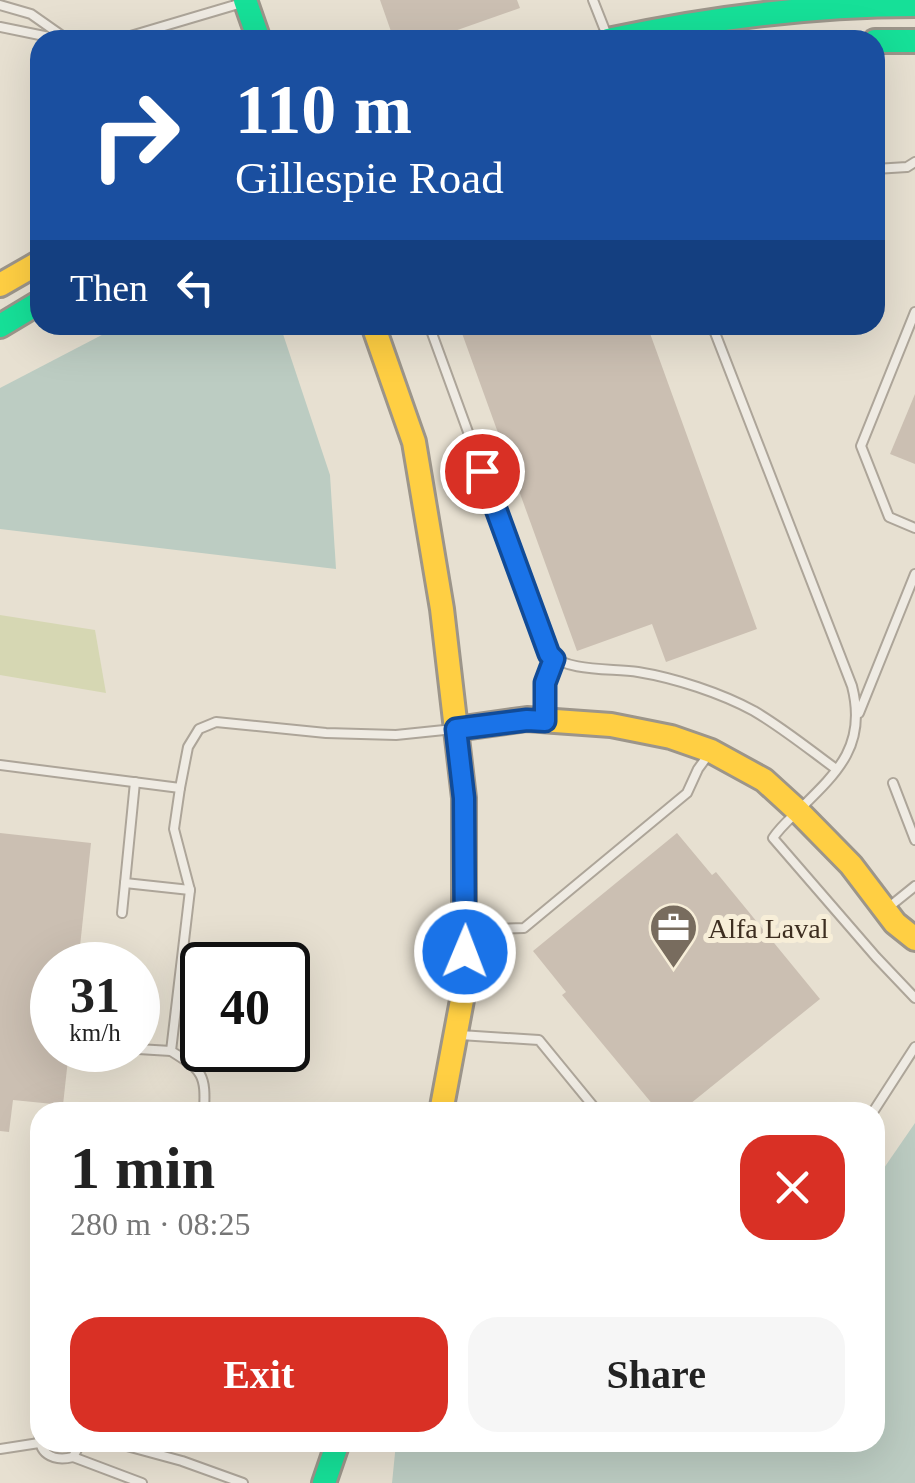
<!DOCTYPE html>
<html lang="en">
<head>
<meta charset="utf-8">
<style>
	:root { --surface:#fff; --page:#f6f6f6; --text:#222; --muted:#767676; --accent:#d93025 }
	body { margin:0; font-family:"Times New Roman",serif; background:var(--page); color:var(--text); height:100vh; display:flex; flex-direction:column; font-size:38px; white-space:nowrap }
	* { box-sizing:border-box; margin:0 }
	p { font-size:32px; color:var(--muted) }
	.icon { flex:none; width:55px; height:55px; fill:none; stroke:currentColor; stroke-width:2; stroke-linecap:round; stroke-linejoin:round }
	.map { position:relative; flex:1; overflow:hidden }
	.side { position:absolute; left:30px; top:1102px; width:855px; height:350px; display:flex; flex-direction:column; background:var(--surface); border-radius:30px; box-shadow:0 10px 40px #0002 }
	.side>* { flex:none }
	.guide { position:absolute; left:30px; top:30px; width:855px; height:305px; border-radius:30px; box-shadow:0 10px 40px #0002; background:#1a4fa0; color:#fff; overflow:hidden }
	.speed { position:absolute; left:30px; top:942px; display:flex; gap:20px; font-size:50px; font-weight:700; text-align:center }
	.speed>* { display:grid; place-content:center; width:130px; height:130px; border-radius:50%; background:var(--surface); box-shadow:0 10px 40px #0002; line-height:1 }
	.speed small { font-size:25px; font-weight:400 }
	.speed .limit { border:5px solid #111; border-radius:15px; background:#fff; color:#111 }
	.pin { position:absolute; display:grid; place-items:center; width:85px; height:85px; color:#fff; margin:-42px; border:5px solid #fff; border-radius:50%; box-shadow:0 2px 10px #0007 }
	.me { position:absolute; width:110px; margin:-55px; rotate:1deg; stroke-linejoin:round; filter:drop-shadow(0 0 8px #0008) }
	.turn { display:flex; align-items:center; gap:35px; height:210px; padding:0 40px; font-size:45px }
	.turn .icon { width:130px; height:130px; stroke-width:2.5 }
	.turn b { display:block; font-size:70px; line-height:85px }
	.then { display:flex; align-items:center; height:95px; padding:0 40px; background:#0003; gap:20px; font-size:38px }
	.round { display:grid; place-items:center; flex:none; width:105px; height:105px; border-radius:30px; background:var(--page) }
	.headline { display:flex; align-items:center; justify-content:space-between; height:170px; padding:0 40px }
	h1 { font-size:60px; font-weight:700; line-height:75px }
	.cta { display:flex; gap:20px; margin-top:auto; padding:20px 40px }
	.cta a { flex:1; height:115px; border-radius:30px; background:var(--accent); color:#fff; font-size:40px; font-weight:700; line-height:115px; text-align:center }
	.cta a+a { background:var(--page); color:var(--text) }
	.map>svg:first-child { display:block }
</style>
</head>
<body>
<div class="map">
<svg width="915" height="1483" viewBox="0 0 915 1483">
	<rect width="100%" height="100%" fill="#e7e0d1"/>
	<!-- green -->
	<path fill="#d6d7b3" d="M 0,615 L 95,630 L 106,693 L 0,675 Z"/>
	<!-- water -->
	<g fill="#bcccc2">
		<path d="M 121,325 L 280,325 L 330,475 L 336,569 L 0,529 L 0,388 Z"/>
		<path d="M 915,1123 L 915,1483 L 392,1483 L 396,1443 L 875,1442 L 875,1181 Z"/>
	</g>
	<!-- building -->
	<g fill="#cbbfb2">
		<path d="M 380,0 L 517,0 L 520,8 L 429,40 L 394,40 Z"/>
		<path d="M 459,325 L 647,325 L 757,629 L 666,662 L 652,624 L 577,651 Z"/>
		<path d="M 915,394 L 915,464 L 890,454 Z"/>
		<path d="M 0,833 L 91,843 L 78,965 L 52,965 L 52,1050 L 69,1050 L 63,1105 L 13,1100 L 9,1132 L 0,1131 Z"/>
		<path d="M 677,833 L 712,875 L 716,872 L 820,999 L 680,1112 L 659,1112 L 562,995 L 566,992 L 533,951 Z"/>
	</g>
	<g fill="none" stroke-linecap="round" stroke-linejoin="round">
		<defs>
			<g id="lane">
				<path d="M 593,0 L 608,38"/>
				<path d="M 0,5 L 31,14 L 68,40"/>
				<path d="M 0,27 L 64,40"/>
				<path d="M 117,40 L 242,3"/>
				<path d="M 875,169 L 907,167 L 915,162"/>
				<path d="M 915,312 L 861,446 L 889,517 L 915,528"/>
				<path d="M 429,325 L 549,654 C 568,672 612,668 638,672 C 675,678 721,693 754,711 C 783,728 810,750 836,769"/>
				<path d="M 712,325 L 852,686 C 867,744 839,771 800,809 C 790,819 781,826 773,838 L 876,957 L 915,998"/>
				<path d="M 859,713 L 915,574"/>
				<path d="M 545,718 L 545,683 L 554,659"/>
				<path d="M 0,765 L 180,788 L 174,829 L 190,890 L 171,1051 C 203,1071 206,1074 204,1112"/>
				<path d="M 135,782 L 125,883 L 190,890"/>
				<path d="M 893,783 L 915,840"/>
				<path d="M 180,788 L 188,747 L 199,729 L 216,722 L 326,733 L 396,735 L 454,729"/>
				<path d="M 889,907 L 915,886"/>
				<path d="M 122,913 L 125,883"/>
				<path d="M 466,930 L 524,928 L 687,793 L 698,769 L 709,754"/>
				<path d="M 460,1035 L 539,1040 L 598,1112"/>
				<path d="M 138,1049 L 171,1051"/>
				<path d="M 873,1112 L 915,1047"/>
				<path d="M 40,1431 C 37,1453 52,1462 73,1457 L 81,1442"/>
				<path d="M 112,1442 L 182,1461 L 243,1483"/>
				<path d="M 0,1449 L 39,1443"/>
				<path d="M 73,1457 L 142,1483"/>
			</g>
			<g id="fast">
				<path d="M 245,0 L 259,40"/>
				<path d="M 608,40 C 710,18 811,5 915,5"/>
				<path d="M 875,41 L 915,41"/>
				<path d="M 0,326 L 40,302"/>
				<path d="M 324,1483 L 338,1442"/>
			</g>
			<g id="slow">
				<path d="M 0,285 L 40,262"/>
				<path d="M 373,325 L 414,442 L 442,609 L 464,798 L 464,975 L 462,1000 L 441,1112"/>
				<path d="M 456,729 L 527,719 L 611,725 L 671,737 L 711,751 L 764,780 L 798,811 L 851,865 L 895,923 L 915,939"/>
			</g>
		</defs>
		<!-- lane casing -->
		<use href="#lane" stroke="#ada599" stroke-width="12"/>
		<!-- fast casing -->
		<use href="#fast" stroke="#9c958a" stroke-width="28"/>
		<!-- slow casing -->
		<use href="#slow" stroke="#9c958a" stroke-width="28"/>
		<!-- lane -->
		<use href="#lane" stroke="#efebe3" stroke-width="8"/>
		<!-- fast -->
		<use href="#fast" stroke="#16e098" stroke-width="22"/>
		<!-- slow -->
		<use href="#slow" stroke="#ffcf43" stroke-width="22"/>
	</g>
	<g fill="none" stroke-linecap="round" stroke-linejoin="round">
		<defs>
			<path id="route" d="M 465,952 L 464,798 L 456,729 L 527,720 L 545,721 L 545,683 L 554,659 L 549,654 L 482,471"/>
		</defs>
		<!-- route casing -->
		<use href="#route" stroke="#114b97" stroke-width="25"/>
		<!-- route -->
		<use href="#route" stroke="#1a73e8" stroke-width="18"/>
	</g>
	<!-- icons -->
	<defs>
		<symbol id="office-pin" viewBox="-11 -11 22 30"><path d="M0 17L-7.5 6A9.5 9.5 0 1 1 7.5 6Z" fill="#786c5e" stroke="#f7eed8"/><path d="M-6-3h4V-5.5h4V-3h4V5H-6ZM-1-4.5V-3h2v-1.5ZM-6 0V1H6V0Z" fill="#fff"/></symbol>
	</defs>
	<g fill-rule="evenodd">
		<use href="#office-pin" x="646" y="900" width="55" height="75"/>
	</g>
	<g text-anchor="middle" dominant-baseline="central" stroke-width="10" stroke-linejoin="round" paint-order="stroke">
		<!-- poi labels -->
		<g font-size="28" fill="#3d2e20" stroke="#f7eed8" text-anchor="start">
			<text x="708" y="928">Alfa Laval</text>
		</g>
	</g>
</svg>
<div class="speed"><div>31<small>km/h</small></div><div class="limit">40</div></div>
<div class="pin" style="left:482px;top:471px;background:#d93025"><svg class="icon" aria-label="arrive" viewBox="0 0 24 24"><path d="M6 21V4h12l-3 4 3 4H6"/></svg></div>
<svg class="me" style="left:465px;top:952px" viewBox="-20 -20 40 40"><circle r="17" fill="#1a73e8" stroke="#fff" stroke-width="3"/><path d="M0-11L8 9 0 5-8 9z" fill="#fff"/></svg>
<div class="guide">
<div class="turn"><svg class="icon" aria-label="right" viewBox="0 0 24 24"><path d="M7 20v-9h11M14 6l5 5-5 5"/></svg><div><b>110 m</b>Gillespie Road</div></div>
<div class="then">Then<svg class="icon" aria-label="left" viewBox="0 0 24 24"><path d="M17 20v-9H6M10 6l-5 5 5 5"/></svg></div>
</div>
<section class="side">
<div class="headline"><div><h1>1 min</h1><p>280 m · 08:25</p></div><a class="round" style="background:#d93025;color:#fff"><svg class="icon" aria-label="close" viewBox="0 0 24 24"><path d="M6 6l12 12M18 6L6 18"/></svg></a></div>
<div class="cta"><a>Exit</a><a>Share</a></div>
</section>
</div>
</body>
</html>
